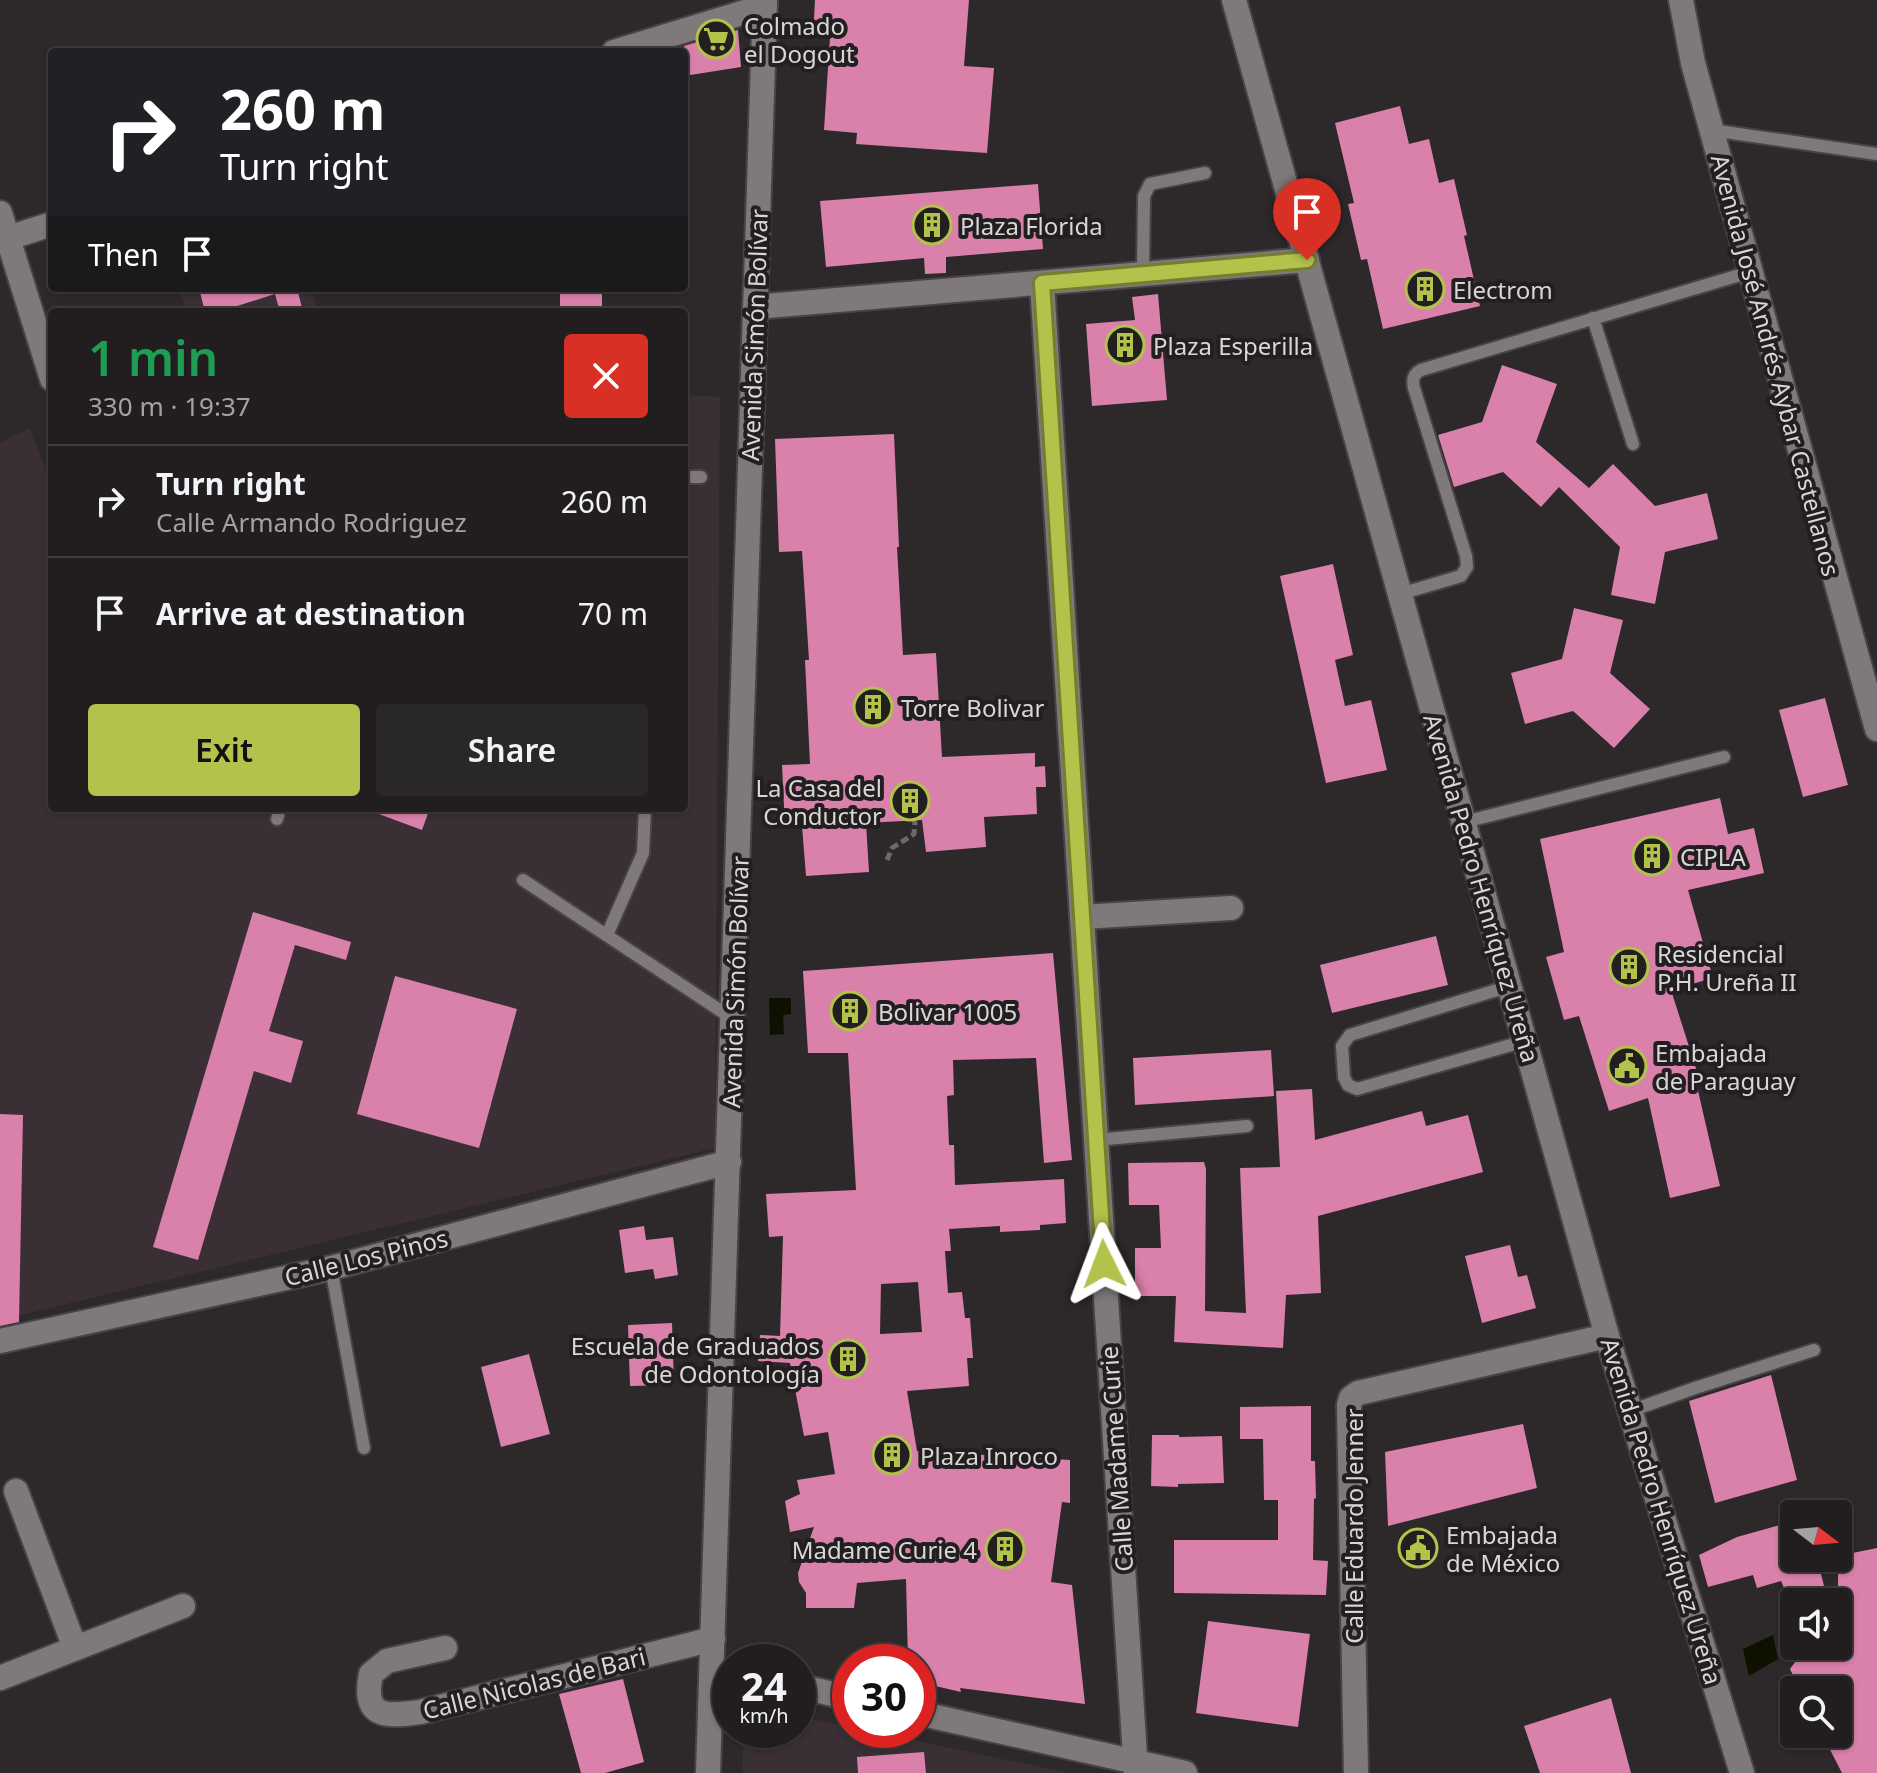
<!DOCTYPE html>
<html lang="en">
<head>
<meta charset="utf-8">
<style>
	:root { --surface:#221e20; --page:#2a2729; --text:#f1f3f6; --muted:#a2a2a5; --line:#3f3c3e; --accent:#b3c24b }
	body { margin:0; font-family:"Noto Sans",sans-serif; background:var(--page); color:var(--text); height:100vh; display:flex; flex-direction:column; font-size:30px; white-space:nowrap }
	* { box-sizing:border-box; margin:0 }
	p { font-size:26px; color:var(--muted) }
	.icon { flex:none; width:44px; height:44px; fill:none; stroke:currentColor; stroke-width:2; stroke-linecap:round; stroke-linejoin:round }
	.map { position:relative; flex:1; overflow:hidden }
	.panel { position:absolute; left:48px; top:308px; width:640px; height:504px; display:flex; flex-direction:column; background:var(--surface); border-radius:8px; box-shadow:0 2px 6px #0004,0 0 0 2px var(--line) }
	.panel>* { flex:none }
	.hud { position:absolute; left:48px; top:48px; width:640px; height:244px; border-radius:8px; box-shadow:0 2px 6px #0004,0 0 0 2px var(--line); background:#202124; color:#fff; overflow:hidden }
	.needle { width:52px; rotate:106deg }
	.fabs { position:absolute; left:1780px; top:1500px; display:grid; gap:16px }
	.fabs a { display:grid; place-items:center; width:72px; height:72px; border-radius:8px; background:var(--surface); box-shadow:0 2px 6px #0004,0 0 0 2px var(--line); font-size:40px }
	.speed { position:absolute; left:712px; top:1644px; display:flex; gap:16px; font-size:40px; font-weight:700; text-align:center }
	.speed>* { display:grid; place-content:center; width:104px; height:104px; border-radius:50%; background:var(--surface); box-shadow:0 2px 6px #0004,0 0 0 2px var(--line); line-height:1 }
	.speed small { font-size:20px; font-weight:400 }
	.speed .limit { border:12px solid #d22; background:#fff; color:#111 }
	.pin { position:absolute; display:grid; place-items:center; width:68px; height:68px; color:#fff; margin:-82px -34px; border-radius:50% 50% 50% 0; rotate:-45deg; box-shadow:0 0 8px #0007 }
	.pin .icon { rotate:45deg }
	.me { position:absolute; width:88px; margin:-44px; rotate:357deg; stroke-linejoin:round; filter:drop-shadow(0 0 6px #0008) }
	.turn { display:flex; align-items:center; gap:28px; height:168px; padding:0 40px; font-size:36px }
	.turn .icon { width:104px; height:104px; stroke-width:2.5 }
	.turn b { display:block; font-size:56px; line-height:68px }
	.then { display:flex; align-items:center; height:76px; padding:0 40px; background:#0003; gap:16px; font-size:30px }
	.round { display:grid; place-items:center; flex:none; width:84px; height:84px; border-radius:8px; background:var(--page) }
	.headline { display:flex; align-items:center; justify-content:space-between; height:136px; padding:0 40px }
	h1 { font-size:48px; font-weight:600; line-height:60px; color:#1e9e55 }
	.button { display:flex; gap:16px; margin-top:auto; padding:16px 40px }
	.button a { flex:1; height:92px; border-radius:8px; background:var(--accent); color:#111; font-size:32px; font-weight:600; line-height:92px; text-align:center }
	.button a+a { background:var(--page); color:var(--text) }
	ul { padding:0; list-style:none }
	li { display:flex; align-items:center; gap:24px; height:112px; padding:0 40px; border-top:2px solid var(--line) }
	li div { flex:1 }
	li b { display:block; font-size:30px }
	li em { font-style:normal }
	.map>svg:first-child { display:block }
</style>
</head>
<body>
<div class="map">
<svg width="1877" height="1773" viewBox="0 0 1877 1773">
	<rect width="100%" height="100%" fill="#2d282a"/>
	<!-- built -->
	<g fill="#3a2f34">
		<path d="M 180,288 L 311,288 L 318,312 L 186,312 Z"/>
		<path d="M 684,395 L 720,397 L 715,1148 L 0,1320 L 0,443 L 29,428 L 52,483 L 52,808 L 684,808 Z"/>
		<path d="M 798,1716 L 850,1727 L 850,1730 L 866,1730 L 1069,1773 L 742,1773 L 744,1730 L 798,1730 Z"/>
	</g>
	<!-- water -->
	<g fill="#0f1100">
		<path d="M 769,998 L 791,998 L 791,1014 L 783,1015 L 784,1034 L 770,1035 Z"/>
		<path d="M 1773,1635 L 1778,1659 L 1749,1676 L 1743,1649 Z"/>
	</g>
	<!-- building -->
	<g fill="#d980ab" fill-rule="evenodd">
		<path d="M 815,0 L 969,0 L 964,66 L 994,68 L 987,153 L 856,144 L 857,133 L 824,130 L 830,37 L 813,36 Z"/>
		<path d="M 738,30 L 741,67 L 684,76 L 684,46 Z"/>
		<path d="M 1400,106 L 1409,144 L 1429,139 L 1439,183 L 1454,179 L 1467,235 L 1464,236 L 1480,306 L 1383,329 L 1367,259 L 1361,260 L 1348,204 L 1354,203 L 1335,123 Z"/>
		<path d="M 1038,184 L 1043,249 L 946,257 L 946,273 L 925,274 L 924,258 L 826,267 L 820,201 Z"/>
		<path d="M 199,288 L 297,288 L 303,312 L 280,312 L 275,294 L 234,307 L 236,312 L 205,312 Z"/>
		<path d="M 560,288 L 602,288 L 602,309 L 597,309 L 597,312 L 560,312 Z"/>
		<path d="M 1158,294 L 1167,400 L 1092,406 L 1086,324 L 1135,320 L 1132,297 Z"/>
		<path d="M 1502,365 L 1557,384 L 1536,442 L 1589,488 L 1613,464 L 1655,506 L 1707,493 L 1718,539 L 1665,552 L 1655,604 L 1611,595 L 1620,547 L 1559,487 L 1541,507 L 1503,472 L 1454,487 L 1438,435 L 1482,422 Z"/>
		<path d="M 894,434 L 899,547 L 897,547 L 903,655 L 936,653 L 942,757 L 1035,753 L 1035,767 L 1045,766 L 1046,787 L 1036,787 L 1037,814 L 984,817 L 986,847 L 926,852 L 922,820 L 866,823 L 869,872 L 806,876 L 802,826 L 785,827 L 782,765 L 810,764 L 805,660 L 809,660 L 802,551 L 779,552 L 775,439 Z"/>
		<path d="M 1333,564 L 1353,655 L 1335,660 L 1345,706 L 1371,700 L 1387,770 L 1326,783 L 1280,576 Z"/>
		<path d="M 1574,608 L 1623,620 L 1610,673 L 1650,709 L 1614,748 L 1573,711 L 1525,724 L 1511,673 L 1562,659 Z"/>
		<path d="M 1825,698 L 1848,785 L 1803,797 L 1779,710 Z"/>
		<path d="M 1720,798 L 1728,834 L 1754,828 L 1764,873 L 1688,890 L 1713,978 L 1671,990 L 1700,1081 L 1696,1082 L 1720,1186 L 1670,1198 L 1648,1098 L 1609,1111 L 1579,1016 L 1564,1020 L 1546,957 L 1564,952 L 1540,839 Z"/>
		<path d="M 368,808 L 430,808 L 422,830 L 368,810 Z"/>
		<path d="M 253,912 L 351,942 L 346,960 L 295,945 L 269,1031 L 303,1041 L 291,1083 L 254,1071 L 198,1260 L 153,1247 Z"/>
		<path d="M 1436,936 L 1448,985 L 1332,1013 L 1320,965 Z"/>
		<path d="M 1053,953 L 1072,1160 L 1044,1163 L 1036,1058 L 953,1060 L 954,1095 L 947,1096 L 949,1145 L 954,1145 L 955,1185 L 1064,1179 L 1066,1223 L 1040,1225 L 1040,1230 L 1000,1232 L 1000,1226 L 949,1229 L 951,1251 L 945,1251 L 948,1293 L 962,1292 L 965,1318 L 970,1318 L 973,1358 L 967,1358 L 969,1386 L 907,1391 L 917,1451 L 1070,1460 L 1070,1503 L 1062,1502 L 1051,1582 L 1072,1585 L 1085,1704 L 960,1688 L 961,1692 L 918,1682 L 918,1662 L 908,1662 L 906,1579 L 857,1583 L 854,1608 L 806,1608 L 806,1593 L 799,1582 L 798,1573 L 814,1527 L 790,1532 L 785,1501 L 800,1494 L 797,1480 L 835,1474 L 828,1432 L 804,1436 L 790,1363 L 758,1361 L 760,1335 L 780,1336 L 783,1236 L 769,1237 L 766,1194 L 856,1190 L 848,1053 L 808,1053 L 803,971 ZM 918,1282 L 922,1332 L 880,1334 L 881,1284 Z"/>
		<path d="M 395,976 L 517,1009 L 479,1148 L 357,1114 Z"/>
		<path d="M 1271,1050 L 1274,1096 L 1135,1105 L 1133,1058 Z"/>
		<path d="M 1312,1089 L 1315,1140 L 1422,1111 L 1426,1126 L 1468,1115 L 1483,1172 L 1318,1216 L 1321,1293 L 1286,1295 L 1283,1348 L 1174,1342 L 1176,1296 L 1135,1296 L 1135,1248 L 1161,1248 L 1159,1205 L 1129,1205 L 1128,1163 L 1204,1162 L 1206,1169 L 1205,1311 L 1246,1313 L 1240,1168 L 1280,1167 L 1276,1091 Z"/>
		<path d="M 0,1114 L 23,1115 L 19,1322 L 0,1326 Z"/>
		<path d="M 644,1226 L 646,1240 L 673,1237 L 678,1275 L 655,1279 L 653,1269 L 625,1273 L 619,1230 Z"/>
		<path d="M 1510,1245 L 1518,1277 L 1527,1275 L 1536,1308 L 1482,1323 L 1465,1256 Z"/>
		<path d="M 672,1323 L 674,1385 L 630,1386 L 628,1325 Z"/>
		<path d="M 529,1354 L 550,1434 L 501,1447 L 481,1367 Z"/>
		<path d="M 1771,1375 L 1797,1480 L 1715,1503 L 1689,1401 Z"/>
		<path d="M 1311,1406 L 1311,1461 L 1315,1461 L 1316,1498 L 1314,1499 L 1313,1560 L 1328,1561 L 1326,1595 L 1174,1593 L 1174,1540 L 1278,1540 L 1278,1500 L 1264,1500 L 1263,1439 L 1240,1439 L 1240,1407 Z"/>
		<path d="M 1523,1424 L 1537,1488 L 1388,1526 L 1385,1452 Z"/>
		<path d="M 1152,1435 L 1179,1435 L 1179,1437 L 1222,1436 L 1224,1483 L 1178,1484 L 1178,1487 L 1151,1486 Z"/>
		<path d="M 1794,1521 L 1794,1558 L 1817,1558 L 1828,1602 L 1790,1602 L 1781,1581 L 1757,1588 L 1753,1575 L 1708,1587 L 1699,1555 L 1737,1537 Z"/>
		<path d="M 1877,1548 L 1877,1773 L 1842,1773 L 1822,1734 L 1838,1734 L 1838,1690 L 1800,1690 L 1790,1669 L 1801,1654 L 1828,1646 L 1838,1646 L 1838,1556 Z"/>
		<path d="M 1208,1621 L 1310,1634 L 1298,1727 L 1196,1713 Z"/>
		<path d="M 623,1679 L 644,1762 L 605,1773 L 581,1773 L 559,1694 Z"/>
		<path d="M 1611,1698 L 1631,1773 L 1540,1773 L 1524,1726 Z"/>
		<path d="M 924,1752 L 926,1773 L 858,1773 L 857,1757 Z"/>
	</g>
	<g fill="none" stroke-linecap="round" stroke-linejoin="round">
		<defs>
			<g id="service">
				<path d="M 1711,130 L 1877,154"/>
				<path d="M 1143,274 L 1144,196 L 1150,184 L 1205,173"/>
				<path d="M 1593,318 L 1633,444"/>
				<path d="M 684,477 L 701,477"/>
				<path d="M 1400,594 L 1461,576 L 1467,567 L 1466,556 L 1414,388 C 1412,380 1413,374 1421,370 L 1750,272"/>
				<path d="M 277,819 L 280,808"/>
				<path d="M 1464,822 L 1724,757"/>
				<path d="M 523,880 L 733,1019"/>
				<path d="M 607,935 L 643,853 L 645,808"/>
				<path d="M 1510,986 L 1350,1035 L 1342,1046 L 1344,1077 L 1348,1085 L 1357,1089 L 1525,1041"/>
				<path d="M 1096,1140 L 1247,1126"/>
				<path d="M 331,1268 L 364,1448"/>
				<path d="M 1630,1411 L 1695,1388 L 1814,1350"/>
			</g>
			<g id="minor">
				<path d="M 1681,0 L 1693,63 L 1877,729"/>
				<path d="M 614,52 L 765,6"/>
				<path d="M 0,213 L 52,379"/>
				<path d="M 8,238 L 52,224"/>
				<path d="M 1042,283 L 1136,1773"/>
				<path d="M 755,307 L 1307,260"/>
				<path d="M 1082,917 L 1231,908"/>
				<path d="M 0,1341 L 331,1268 L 729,1162"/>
				<path d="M 16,1491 L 75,1648"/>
				<path d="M 445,1648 L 387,1661 L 371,1674 C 362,1718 385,1717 420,1712 L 713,1639"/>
				<path d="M 0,1678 L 183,1606"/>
				<path d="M 798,1686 L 850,1698"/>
				<path d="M 918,1713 L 1185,1773"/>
				<path d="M 1356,1773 L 1349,1405 L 1351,1398 L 1358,1393 L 1607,1336"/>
			</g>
			<g id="secondary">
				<path d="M 1234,0 L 1607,1336 L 1742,1773"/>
				<path d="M 708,1773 L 765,0"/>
			</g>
		</defs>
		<!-- service casing -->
		<use href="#service" stroke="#484446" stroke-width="16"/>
		<!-- minor casing -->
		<use href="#minor" stroke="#484446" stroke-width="28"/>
		<!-- secondary casing -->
		<use href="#secondary" stroke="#484446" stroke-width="28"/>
		<!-- path -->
		<path stroke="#6d696b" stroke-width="5" stroke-dasharray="8 4" stroke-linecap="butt" d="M 887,860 L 892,848 L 914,834 L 915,821"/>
		<!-- service -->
		<use href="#service" stroke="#7f797b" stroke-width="12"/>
		<!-- minor -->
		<use href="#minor" stroke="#7f797b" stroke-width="24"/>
		<!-- secondary -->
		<use href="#secondary" stroke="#7f797b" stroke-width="24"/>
	</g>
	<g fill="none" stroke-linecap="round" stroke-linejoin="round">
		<defs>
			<path id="route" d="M 1104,1264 L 1042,283 L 1307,260"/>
		</defs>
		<!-- route casing -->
		<use href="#route" stroke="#747e31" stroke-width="20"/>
		<!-- route -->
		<use href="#route" stroke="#b3c24b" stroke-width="14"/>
	</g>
	<!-- icons -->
	<defs>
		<symbol id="supermarket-ring" viewBox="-11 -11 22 22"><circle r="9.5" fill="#231f21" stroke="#b3c24b" stroke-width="1.5"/><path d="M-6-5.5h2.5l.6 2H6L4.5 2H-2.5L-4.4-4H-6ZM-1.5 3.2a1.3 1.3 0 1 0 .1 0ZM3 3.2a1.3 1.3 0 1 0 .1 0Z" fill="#b3c24b"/></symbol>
		<symbol id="building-ring" viewBox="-11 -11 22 22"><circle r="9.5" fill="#231f21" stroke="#b3c24b" stroke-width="1.5"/><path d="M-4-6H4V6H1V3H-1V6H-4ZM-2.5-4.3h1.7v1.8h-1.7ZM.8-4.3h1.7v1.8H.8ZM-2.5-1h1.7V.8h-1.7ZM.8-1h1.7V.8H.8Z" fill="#b3c24b"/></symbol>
		<symbol id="civic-ring" viewBox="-11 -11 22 22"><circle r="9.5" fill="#231f21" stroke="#b3c24b" stroke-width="1.5"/><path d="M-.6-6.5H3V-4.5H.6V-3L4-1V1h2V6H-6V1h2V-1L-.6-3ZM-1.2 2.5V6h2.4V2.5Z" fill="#b3c24b"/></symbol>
	</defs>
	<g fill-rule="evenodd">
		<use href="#supermarket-ring" x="694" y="17" width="44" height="44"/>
		<use href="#building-ring" x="910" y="203" width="44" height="44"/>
		<use href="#building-ring" x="1403" y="267" width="44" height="44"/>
		<use href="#building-ring" x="1103" y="323" width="44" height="44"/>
		<use href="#building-ring" x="851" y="685" width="44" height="44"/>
		<use href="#building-ring" x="888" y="779" width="44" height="44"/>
		<use href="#building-ring" x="1630" y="834" width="44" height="44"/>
		<use href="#building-ring" x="1607" y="945" width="44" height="44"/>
		<use href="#building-ring" x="828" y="989" width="44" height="44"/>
		<use href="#civic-ring" x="1605" y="1044" width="44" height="44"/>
		<use href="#building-ring" x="826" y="1337" width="44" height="44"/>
		<use href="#building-ring" x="870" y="1433" width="44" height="44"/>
		<use href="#civic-ring" x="1396" y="1526" width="44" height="44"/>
		<use href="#building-ring" x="983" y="1527" width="44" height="44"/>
	</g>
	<g text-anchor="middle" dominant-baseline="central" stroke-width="8" stroke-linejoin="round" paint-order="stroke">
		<!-- poi labels -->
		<g font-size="24" fill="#d9d6d7" stroke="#231f21" text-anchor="start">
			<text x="744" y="25">Colmado<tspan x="744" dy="28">el Dogout</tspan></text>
			<text x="960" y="225">Plaza Florida</text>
			<text x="1453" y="289">Electrom</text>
			<text x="1153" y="345">Plaza Esperilla</text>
			<text x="901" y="707">Torre Bolivar</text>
			<text x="882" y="787" text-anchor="end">La Casa del<tspan x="882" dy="28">Conductor</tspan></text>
			<text x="1680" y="856">CIPLA</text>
			<text x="1657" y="953">Residencial<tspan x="1657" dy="28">P.H. Ureña II</tspan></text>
			<text x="878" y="1011">Bolivar 1005</text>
			<text x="1655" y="1052">Embajada<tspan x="1655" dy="28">de Paraguay</tspan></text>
			<text x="820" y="1345" text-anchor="end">Escuela de Graduados<tspan x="820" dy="28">de Odontología</tspan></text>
			<text x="920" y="1455">Plaza Inroco</text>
			<text x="1446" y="1534">Embajada<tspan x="1446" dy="28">de México</tspan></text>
			<text x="977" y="1549" text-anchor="end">Madame Curie 4</text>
		</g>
		<!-- street labels -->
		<g font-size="24" fill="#d9d6d7" stroke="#231f21">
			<text transform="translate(754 335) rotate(-88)">Avenida Simón Bolívar</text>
			<text transform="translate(1776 365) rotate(75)">Avenida José Andrés Aybar Castellanos</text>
			<text transform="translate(1482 888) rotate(74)">Avenida Pedro Henríquez Ureña</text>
			<text transform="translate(735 982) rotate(-88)">Avenida Simón Bolívar</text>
			<text transform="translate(366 1257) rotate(-14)">Calle Los Pinos</text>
			<text transform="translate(1116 1459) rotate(-94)">Calle Madame Curie</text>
			<text transform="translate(1662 1511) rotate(73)">Avenida Pedro Henríquez Ureña</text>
			<text transform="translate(1353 1526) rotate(-90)">Calle Eduardo Jenner</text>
			<text transform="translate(534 1683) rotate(-14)">Calle Nicolas de Bari</text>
		</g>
	</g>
</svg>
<div class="fabs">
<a><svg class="needle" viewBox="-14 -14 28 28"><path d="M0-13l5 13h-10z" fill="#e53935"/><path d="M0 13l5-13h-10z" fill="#a2a2a5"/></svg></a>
<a><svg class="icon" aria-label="sound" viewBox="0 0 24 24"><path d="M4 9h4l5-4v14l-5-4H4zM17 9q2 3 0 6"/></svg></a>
<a><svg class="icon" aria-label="search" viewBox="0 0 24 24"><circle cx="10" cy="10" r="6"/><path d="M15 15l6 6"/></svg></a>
</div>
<div class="speed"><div>24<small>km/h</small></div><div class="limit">30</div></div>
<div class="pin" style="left:1307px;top:260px;background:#d93025"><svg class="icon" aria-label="arrive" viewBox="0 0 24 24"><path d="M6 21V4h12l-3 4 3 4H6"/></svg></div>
<svg class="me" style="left:1104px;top:1264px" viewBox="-20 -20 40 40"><path d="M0-17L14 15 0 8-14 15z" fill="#b3c24b" stroke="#fff" stroke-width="4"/></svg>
<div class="hud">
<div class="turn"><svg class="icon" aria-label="right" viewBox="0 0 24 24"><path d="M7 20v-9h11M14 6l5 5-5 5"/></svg><div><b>260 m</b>Turn right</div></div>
<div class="then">Then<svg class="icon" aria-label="arrive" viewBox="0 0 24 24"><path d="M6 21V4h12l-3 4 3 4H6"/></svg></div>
</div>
<section class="panel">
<div class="headline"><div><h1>1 min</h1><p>330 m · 19:37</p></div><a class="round" style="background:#d93025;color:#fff"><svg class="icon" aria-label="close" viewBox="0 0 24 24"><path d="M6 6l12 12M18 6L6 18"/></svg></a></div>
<ul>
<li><svg class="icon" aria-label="right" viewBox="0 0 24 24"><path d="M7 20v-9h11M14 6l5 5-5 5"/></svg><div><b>Turn right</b><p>Calle Armando Rodriguez</p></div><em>260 m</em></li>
<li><svg class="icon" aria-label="arrive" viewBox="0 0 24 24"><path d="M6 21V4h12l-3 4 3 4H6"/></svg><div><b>Arrive at destination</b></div><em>70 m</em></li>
</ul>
<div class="button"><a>Exit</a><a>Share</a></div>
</section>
</div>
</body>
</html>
